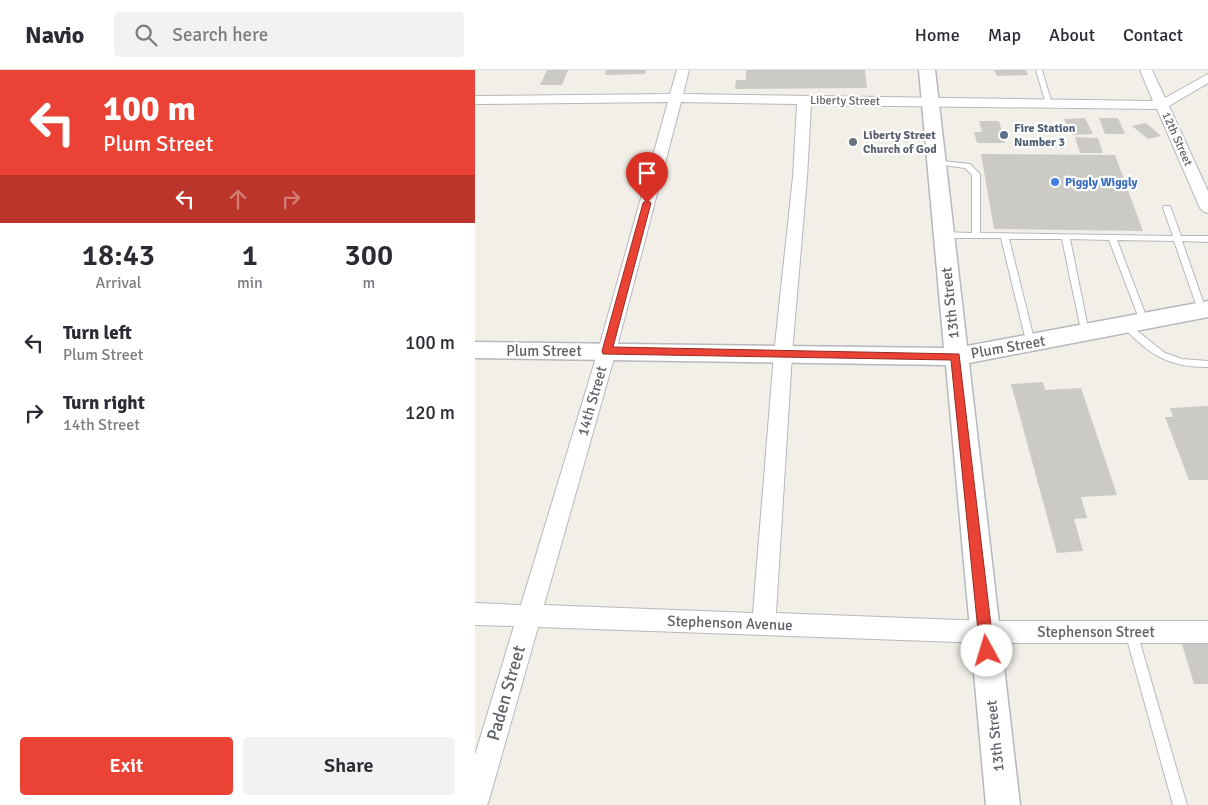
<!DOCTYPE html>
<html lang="en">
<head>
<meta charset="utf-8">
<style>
	:root { --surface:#fff; --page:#f2f2f3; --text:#2b2b33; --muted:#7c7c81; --line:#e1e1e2; --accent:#ea4335 }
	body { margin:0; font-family:Signika,sans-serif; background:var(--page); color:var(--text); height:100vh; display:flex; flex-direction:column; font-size:19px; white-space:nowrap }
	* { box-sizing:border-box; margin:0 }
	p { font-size:16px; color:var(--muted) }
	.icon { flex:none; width:28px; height:28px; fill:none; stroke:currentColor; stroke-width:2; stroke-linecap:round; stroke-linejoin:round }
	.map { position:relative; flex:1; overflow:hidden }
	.side { display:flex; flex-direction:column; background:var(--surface); width:475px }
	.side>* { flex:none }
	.banner { background:#ea4335; color:#fff; overflow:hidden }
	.pin { position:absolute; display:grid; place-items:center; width:42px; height:42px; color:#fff; margin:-51px -21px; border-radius:50% 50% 50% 0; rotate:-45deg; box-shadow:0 0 5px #0007 }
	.pin .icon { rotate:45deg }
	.me { position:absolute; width:55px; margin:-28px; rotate:354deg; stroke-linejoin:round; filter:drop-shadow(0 0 4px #0008) }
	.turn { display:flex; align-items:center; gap:18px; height:105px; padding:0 20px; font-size:22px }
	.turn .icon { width:65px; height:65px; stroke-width:2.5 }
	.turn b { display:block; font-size:35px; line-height:42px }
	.lanes { display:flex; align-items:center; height:48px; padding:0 20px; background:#0003; justify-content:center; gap:25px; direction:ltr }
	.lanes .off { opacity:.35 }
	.eta { display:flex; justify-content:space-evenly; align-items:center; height:85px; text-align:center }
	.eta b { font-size:30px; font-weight:600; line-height:35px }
	.button { display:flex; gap:10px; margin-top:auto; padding:10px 20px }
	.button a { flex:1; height:58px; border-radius:5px; background:var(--accent); color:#fff; font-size:20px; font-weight:600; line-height:58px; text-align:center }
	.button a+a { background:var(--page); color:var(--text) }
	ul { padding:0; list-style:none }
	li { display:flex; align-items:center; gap:15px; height:70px; padding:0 20px }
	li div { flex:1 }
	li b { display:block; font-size:19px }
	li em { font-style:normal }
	header { display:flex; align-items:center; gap:30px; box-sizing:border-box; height:70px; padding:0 25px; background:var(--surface); border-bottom:1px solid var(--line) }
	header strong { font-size:24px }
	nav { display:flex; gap:28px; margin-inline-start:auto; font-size:18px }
	.search { width:350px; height:45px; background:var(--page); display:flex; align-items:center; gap:12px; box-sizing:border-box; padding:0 18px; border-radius:5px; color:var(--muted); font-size:19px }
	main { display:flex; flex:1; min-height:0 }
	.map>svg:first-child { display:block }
</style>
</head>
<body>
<header>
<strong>Navio</strong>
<div class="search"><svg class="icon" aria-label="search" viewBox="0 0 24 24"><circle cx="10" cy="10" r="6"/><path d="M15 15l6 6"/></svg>Search here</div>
<nav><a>Home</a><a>Map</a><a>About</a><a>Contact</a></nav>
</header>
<main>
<section class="side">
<div class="banner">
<div class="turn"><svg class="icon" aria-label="left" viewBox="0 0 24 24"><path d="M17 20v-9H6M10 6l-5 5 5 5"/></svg><div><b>100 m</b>Plum Street</div></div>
<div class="lanes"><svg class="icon" aria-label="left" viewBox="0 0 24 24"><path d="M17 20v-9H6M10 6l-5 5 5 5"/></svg><svg class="icon off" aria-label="ahead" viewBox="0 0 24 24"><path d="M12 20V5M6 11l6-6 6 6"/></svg><svg class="icon off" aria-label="right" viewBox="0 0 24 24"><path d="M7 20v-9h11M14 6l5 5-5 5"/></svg></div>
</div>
<div class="eta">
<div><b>18:43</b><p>Arrival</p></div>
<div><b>1</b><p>min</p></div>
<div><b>300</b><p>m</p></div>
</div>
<ul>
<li><svg class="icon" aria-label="left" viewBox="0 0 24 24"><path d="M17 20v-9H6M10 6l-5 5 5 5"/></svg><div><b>Turn left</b><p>Plum Street</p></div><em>100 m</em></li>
<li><svg class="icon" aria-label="right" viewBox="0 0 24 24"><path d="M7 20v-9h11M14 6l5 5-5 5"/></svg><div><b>Turn right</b><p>14th Street</p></div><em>120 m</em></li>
</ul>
<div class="button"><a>Exit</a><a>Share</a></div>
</section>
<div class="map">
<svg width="733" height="735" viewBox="0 0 733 735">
	<rect width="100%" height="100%" fill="#f1efe8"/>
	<!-- building -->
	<g fill="#cccac5">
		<path d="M 72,0 L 93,0 L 87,15 L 65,15 Z"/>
		<path d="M 131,0 L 171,0 L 170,4 L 130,5 Z"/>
		<path d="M 271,0 L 390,0 L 392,18 L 260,19 L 261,10 L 271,10 Z"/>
		<path d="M 519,0 L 551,0 L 553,5 L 522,6 Z"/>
		<path d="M 610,48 L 618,64 L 597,65 L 589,49 Z"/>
		<path d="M 624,48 L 643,48 L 650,64 L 630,64 Z"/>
		<path d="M 504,51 L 524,51 L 530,73 L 502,73 L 499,62 L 507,62 Z"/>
		<path d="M 671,53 L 686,66 L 673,69 L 657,56 Z"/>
		<path d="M 600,67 L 623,68 L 628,83 L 605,83 Z"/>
		<path d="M 506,84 L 640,85 L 668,161 L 519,159 Z"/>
		<path d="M 568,312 L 570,320 L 606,318 L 642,425 L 606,427 L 612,448 L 599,449 L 608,481 L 582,483 L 536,314 Z"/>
		<path d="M 733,336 L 733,410 L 714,410 L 690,347 L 698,347 L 695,338 Z"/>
		<path d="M 705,568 L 733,568 L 733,614 L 719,614 Z"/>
	</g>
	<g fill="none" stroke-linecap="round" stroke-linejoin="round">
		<defs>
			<g id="service">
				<path d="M 561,0 L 567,0 L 577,34 L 576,35 L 571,34 Z"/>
				<path d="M 458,90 L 495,94 L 505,104 L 505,163 L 698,166 L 688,138 L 689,136 L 695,136 L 706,166 L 733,166 L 733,172 L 707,171 L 731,240 L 727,243 L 723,240 L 699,171 L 642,170 L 673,251 L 669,254 L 665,251 L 634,170 L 595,169 L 614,263 L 613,265 L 607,265 L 587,169 L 534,169 L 560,273 L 555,276 L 552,275 L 526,168 L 468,168 L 464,165 L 468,162 L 497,163 L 497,105 L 490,98 L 461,94 L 457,92 Z"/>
				<path d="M 651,252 L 690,283 L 707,289 L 733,291 L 733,297 C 693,297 675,285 648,257 L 647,255 Z"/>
				<path d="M 656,556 L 660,558 L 662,562 L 712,735 L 698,735 L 650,562 L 652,558 Z"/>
			</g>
			<path id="minor" d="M 202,0 L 214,0 L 208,24 L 678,31 L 665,0 L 677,0 L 690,28 L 733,4 L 733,13 L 694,36 L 733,121 L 733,143 L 728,141 L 725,138 L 682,39 L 336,35 L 332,107 L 317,284 L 301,543 L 510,551 L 733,551 L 733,573 L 510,573 L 63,557 L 14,730 L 12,735 L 0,735 L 0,685 L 39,556 L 0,555 L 0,533 L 46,535 L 123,281 L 193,32 L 0,34 L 0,26 L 195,24 ZM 206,32 L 322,34 L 318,107 L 299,284 L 278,543 L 69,535 L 141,281 Z"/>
			<path id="tertiary" d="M 444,0 L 460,0 L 492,276 L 733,231 L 733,247 L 494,293 L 545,735 L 511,735 L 471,295 L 0,288 L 0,272 L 469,278 Z"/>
		</defs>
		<!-- service casing -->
		<use href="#service" stroke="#b5b8bc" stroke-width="2"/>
		<!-- minor casing -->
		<use href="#minor" stroke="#b5b8bc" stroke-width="2"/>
		<!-- tertiary casing -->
		<use href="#tertiary" stroke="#b5b8bc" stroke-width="3"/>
		<!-- service -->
		<use href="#service" fill="#fff" fill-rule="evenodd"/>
		<!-- minor -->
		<use href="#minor" fill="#fff" fill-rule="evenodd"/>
		<!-- tertiary -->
		<use href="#tertiary" fill="#fff" fill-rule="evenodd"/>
	</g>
	<!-- route -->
	<path fill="#ea4335" stroke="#982c22" d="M 172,130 L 176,133 L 138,277 L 484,284 L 519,581 L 516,586 L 512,588 L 507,586 L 505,581 L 476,290 L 128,284 L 127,281 L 168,133 Z"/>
	<!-- markers -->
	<circle fill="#5c6f8a" stroke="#fff" stroke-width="2" cx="529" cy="65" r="5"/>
	<circle fill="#6b7280" stroke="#fff" stroke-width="2" cx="378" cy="72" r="5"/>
	<circle fill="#3f7fe0" stroke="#fff" stroke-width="2" cx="580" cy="112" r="5"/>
	<g text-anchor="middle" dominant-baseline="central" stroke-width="4.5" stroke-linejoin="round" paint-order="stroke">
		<!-- far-street labels -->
		<g font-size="12" fill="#5f6368" stroke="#fff">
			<text transform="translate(370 31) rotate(1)">Liberty Street</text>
			<text transform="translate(702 69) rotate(66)">12th Street</text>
		</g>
		<!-- far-service labels -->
		<g font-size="12" font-weight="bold" fill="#4e5e75" stroke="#fff" text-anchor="start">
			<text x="539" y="58">Fire Station<tspan x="539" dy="14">Number 3</tspan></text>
		</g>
		<!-- far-worship labels -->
		<g font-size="12" font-weight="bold" fill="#5b616d" stroke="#fff" text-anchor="start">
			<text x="388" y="65">Liberty Street<tspan x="388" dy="14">Church of God</tspan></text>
		</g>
		<!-- far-shop labels -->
		<g font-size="12" font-weight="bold" fill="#366cbe" stroke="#fff" text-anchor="start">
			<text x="590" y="112">Piggly Wiggly</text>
		</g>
		<!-- street labels -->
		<g font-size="15" fill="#5f6368" stroke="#fff">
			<text transform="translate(475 233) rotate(-96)">13th Street</text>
			<text transform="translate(533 277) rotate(-10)">Plum Street</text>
			<text x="69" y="281">Plum Street</text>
			<text transform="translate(117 331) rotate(-74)">14th Street</text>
			<text transform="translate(255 553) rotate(2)">Stephenson Avenue</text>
			<text x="621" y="562">Stephenson Street</text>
			<text transform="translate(520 666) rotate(-96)">13th Street</text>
		</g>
		<!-- near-street labels -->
		<g font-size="18" fill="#5f6368" stroke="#fff">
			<text transform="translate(31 623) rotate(-74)">Paden Street</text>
		</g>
	</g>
</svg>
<div class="pin" style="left:172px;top:133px;background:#d93025"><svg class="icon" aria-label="arrive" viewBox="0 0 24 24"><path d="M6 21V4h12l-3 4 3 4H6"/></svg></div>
<svg class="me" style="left:512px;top:581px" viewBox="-20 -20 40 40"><circle r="19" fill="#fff"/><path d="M0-13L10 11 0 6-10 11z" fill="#ea4335"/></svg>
</div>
</main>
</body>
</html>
